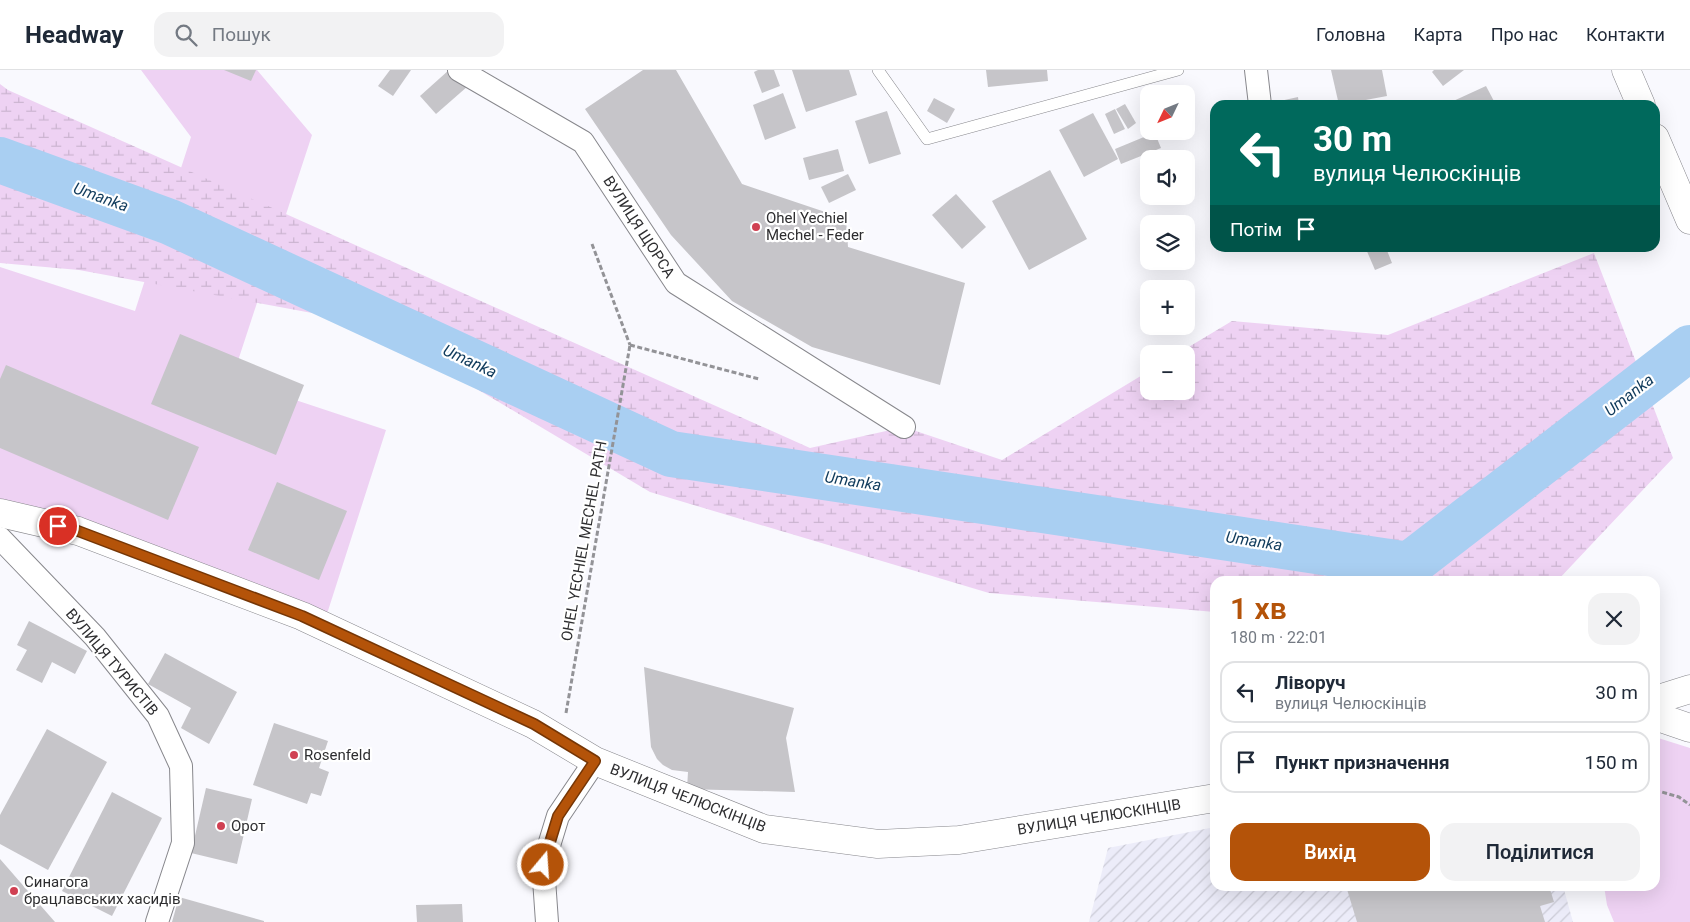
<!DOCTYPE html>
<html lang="uk">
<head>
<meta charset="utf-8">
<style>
	:root { --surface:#fff; --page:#f2f2f3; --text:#1f2937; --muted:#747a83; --line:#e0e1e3; --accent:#b45309 }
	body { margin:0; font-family:Roboto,sans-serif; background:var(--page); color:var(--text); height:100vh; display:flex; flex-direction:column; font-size:19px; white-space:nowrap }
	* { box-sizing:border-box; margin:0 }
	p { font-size:16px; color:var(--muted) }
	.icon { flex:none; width:28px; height:28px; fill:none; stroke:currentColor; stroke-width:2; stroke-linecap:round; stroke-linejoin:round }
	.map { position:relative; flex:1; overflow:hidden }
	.sheet { position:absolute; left:1210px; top:506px; width:450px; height:315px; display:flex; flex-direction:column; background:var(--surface); border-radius:15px; box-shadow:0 5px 20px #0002 }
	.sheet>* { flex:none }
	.guide { position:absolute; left:1210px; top:30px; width:450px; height:152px; border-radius:15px; box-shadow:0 5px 20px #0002; background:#00695c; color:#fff; overflow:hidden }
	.needle { width:32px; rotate:227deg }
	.buttons { position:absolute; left:1140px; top:15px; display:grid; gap:10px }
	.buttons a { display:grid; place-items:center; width:55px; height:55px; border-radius:10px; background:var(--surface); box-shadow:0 5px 20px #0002; font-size:25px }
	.pin { position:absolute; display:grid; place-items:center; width:42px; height:42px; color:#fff; margin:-21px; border:2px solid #fff; border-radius:50%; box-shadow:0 1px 5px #0007 }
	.me { position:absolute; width:55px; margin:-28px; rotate:18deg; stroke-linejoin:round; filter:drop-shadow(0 0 4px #0008) }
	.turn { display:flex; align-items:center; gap:18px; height:105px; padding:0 20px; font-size:22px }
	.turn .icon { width:65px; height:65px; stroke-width:2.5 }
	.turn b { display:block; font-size:35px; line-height:42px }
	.then { display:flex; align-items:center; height:48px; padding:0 20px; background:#0003; gap:10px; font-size:19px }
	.round { display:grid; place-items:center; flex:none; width:52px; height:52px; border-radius:15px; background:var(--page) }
	.summary { display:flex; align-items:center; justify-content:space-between; height:85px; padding:0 20px }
	h1 { font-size:30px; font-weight:600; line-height:38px; color:var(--accent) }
	.button { display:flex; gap:10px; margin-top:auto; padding:10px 20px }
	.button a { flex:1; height:58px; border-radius:15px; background:var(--accent); color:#fff; font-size:20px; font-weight:600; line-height:58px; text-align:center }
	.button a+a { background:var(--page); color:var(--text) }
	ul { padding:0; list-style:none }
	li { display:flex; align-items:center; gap:15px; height:62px; margin:0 10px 8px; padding:0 10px; border:2px solid var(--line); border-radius:15px }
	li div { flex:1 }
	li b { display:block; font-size:19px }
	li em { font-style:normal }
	header { display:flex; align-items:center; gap:30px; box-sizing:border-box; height:70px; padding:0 25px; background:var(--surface); border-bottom:1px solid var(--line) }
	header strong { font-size:24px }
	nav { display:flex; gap:28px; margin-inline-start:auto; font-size:18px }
	.search { width:350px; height:45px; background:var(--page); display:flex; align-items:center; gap:12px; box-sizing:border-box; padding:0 18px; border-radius:15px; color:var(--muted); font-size:19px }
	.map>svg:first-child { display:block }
</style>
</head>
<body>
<header>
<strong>Headway</strong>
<div class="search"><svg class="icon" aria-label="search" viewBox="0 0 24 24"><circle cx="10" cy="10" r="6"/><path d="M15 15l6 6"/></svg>Пошук</div>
<nav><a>Головна</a><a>Карта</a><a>Про нас</a><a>Контакти</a></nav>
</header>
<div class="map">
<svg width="1690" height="852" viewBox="0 0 1690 852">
	<defs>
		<pattern id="industrial-furrows" width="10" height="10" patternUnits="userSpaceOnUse" patternTransform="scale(1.25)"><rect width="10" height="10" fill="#ececf9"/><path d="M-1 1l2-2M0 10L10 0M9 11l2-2" fill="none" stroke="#cbcbd6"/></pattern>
		<pattern id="wetland-marsh" width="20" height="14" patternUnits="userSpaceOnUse" patternTransform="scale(1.25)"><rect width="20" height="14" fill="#eed2f3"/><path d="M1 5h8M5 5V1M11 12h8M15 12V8" fill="none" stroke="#ccb5d1"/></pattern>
	</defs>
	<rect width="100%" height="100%" fill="#f9f9fe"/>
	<!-- industrial -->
	<path fill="url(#industrial-furrows)" d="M 1215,757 L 1215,816 L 1563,816 L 1573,852 L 1089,852 L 1108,778 Z"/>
	<!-- green -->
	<g fill="#eed2f3">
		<path d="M 141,0 L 257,0 L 312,65 L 232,309 L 386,360 L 326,547 L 0,439 L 0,197 L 135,241 L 191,67 Z"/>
		<path d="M 1655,667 L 1690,678 L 1690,852 L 1614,852 L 1607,835 L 1604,816 L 1655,816 Z"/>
	</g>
	<!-- wetland -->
	<path fill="url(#wetland-marsh)" d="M 0,14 L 8,20 L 810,378 L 904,357 L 1002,390 L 1149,301 L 1149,321 L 1186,321 L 1186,284 L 1177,284 L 1232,251 L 1388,265 L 1594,183 L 1673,388 L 1557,511 L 1215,511 L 1215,542 L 989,523 L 650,422 L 366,253 L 79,200 L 0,193 Z"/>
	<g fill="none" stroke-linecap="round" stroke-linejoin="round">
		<!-- river -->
		<path stroke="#a9cff2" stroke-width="46" d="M 0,90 L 170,152 L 671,384 L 1409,495 L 1690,278"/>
	</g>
	<!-- building -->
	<g fill="#c6c5c9">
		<path d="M 224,0 L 256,0 L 251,11 Z"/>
		<path d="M 390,0 L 411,0 L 393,26 L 378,16 Z"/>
		<path d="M 449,0 L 468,16 L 436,44 L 420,26 Z"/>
		<path d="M 643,0 L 676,0 L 742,114 L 846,149 L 848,177 L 965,213 L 940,315 L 812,277 L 732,231 L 671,165 L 585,39 Z"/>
		<path d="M 758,0 L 774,0 L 780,16 L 762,23 L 754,2 Z"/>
		<path d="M 792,0 L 849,0 L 857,25 L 806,42 Z"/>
		<path d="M 986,0 L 1047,0 L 1048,11 L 988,17 Z"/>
		<path d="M 1331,0 L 1382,0 L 1387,26 L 1339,35 Z"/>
		<path d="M 1434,0 L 1464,0 L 1443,16 L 1432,2 Z"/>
		<path d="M 1486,16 L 1496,35 L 1450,35 L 1449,33 Z"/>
		<path d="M 783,23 L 796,58 L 765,70 L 753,35 Z"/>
		<path d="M 1298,27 L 1299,35 L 1281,35 L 1280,31 Z"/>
		<path d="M 934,28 L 955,39 L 947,53 L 927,41 Z"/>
		<path d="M 1125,34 L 1136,53 L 1128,59 L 1116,39 Z"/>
		<path d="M 1115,39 L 1125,59 L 1114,64 L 1105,44 Z"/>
		<path d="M 887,41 L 901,84 L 869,94 L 855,51 Z"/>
		<path d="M 1093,43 L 1118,89 L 1084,107 L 1059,60 Z"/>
		<path d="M 1151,61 L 1154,61 L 1161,78 L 1121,94 L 1115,79 L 1144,67 L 1143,65 Z"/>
		<path d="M 838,79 L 844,101 L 809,110 L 803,88 Z"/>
		<path d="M 1050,100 L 1087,169 L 1029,200 L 992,131 Z"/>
		<path d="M 848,104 L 856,120 L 829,133 L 821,117 Z"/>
		<path d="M 956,124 L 986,157 L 962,179 L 932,145 Z"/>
		<path d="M 1369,178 L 1386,178 L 1392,193 L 1375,200 L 1366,179 Z"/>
		<path d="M 180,264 L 304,315 L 276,385 L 151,334 Z"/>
		<path d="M 6,295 L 199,377 L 168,450 L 0,378 L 0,309 Z"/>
		<path d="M 277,412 L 347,441 L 319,510 L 248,480 Z"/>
		<path d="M 29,551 L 87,581 L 75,604 L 52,592 L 42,613 L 16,600 L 27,580 L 17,575 Z"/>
		<path d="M 165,583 L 237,622 L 209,674 L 181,658 L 191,638 L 148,614 Z"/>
		<path d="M 644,597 L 794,638 L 786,668 L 795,722 L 687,719 L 688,702 L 672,700 L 663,695 L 657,689 L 651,677 Z"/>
		<path d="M 274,653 L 328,671 L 319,698 L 329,702 L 321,726 L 311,723 L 307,734 L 253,715 Z"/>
		<path d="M 47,659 L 107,692 L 48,800 L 0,774 L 0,745 Z"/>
		<path d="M 206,718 L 252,729 L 237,794 L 191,783 Z"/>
		<path d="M 112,722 L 162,748 L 112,846 L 62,821 Z"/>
		<path d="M 0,789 L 55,852 L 0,852 Z"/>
		<path d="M 1346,816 L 1549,816 L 1554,832 L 1540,836 L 1545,852 L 1357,852 Z"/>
		<path d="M 179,827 L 264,851 L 264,852 L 172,852 Z"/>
		<path d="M 462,834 L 463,852 L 417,852 L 416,835 Z"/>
	</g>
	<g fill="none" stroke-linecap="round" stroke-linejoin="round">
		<defs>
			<path id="lane" d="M 878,0 L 927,69 L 1178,0"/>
			<g id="street">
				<path d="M 459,0 L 583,72 L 676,213 L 904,357"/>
				<path d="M 1256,0 L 1260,35"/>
				<path d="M 0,468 L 95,567 L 158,646 L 181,696 L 183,773 L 157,852"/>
				<path d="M 547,852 L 543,795 L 558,746 L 595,691"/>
			</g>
			<g id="secondary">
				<path d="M 1626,0 L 1641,35"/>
				<path d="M 1655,68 L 1690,150"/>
				<path d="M 0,443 L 78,461 L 302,546 L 533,654 L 595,691 L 764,759 L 878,774 L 959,770 L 1215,728"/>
				<path d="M 1655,630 L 1690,619"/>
				<path d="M 1655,646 L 1690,658"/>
			</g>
		</defs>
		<!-- lane casing -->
		<use href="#lane" stroke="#87878c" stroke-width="12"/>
		<!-- street casing -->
		<use href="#street" stroke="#87878c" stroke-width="24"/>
		<!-- secondary casing -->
		<use href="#secondary" stroke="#87878c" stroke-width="29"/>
		<!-- path -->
		<g stroke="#939397" stroke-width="3" stroke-dasharray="5 2.5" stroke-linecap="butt">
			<path d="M 592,174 L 630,275"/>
			<path d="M 630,275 L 759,309"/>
			<path d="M 566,643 L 630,275"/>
			<path d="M 1655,720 L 1679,727 L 1690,735"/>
		</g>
		<!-- lane -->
		<use href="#lane" stroke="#fff" stroke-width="11"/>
		<!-- street -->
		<use href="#street" stroke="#fff" stroke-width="22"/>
		<!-- secondary -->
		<use href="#secondary" stroke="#fff" stroke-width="28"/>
	</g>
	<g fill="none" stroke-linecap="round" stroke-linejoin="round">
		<defs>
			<path id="route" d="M 58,456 L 78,461 L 302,546 L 534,654 L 595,691 L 558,746 L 543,795"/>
		</defs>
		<!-- route casing -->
		<use href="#route" stroke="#753606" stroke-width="12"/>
		<!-- route -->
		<use href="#route" stroke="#b45309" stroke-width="9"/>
	</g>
	<!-- markers -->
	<g fill="#d04052" stroke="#fff" stroke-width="2">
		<circle cx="756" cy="157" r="5"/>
		<circle cx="294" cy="685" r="5"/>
		<circle cx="221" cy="756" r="5"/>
		<circle cx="14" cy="821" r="5"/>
	</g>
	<g text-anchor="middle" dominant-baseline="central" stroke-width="4.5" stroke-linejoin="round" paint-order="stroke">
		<!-- poi labels -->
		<g font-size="15" fill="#2e2e30" stroke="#fff" text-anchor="start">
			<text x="766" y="148">Ohel Yechiel<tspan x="766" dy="17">Mechel - Feder</tspan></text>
			<text x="304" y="685">Rosenfeld</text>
			<text x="231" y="756">Орот</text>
			<text x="24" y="812">Синагога<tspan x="24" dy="17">брацлавських хасидів</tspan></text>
		</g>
		<!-- street labels -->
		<g font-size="15" fill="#2e2e30" stroke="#fff">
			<text transform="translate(639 157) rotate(57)">ВУЛИЦЯ ЩОРСА</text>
			<text transform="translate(584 471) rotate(-80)">OHEL YECHIEL MECHEL PATH</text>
			<text transform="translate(112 592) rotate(50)">ВУЛИЦЯ ТУРИСТІВ</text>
			<text transform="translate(688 728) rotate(21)">ВУЛИЦЯ ЧЕЛЮСКІНЦІВ</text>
			<text transform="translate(1099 747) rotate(-9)">ВУЛИЦЯ ЧЕЛЮСКІНЦІВ</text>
		</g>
		<!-- water labels -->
		<g font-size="16" font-style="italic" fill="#103b5c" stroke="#fff">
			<text transform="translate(101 127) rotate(20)">Umanka</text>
			<text transform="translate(470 291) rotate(25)">Umanka</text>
			<text transform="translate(1629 325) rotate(-38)">Umanka</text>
			<text transform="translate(853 411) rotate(9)">Umanka</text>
			<text transform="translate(1254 471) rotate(9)">Umanka</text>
		</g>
	</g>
</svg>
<div class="buttons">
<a><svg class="needle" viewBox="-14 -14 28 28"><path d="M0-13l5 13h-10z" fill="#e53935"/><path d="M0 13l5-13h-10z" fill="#747a83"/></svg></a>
<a><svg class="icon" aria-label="sound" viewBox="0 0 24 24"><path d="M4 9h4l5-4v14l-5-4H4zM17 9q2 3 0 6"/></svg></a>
<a><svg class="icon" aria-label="layers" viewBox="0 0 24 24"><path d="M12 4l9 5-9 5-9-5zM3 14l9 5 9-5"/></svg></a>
<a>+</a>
<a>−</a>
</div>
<div class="pin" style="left:58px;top:456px;background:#d93025"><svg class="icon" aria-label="arrive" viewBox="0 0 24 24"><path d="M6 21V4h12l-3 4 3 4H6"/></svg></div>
<svg class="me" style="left:543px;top:795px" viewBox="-20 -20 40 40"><circle r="17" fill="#b45309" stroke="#fff" stroke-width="3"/><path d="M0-11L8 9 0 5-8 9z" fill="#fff"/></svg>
<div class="guide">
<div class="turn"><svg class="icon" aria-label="left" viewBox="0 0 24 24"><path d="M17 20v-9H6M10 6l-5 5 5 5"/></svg><div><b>30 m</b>вулиця Челюскінців</div></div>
<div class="then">Потім<svg class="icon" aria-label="arrive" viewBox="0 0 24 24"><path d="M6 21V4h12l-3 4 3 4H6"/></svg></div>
</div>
<section class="sheet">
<div class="summary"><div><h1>1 хв</h1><p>180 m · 22:01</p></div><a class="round"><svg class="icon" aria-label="close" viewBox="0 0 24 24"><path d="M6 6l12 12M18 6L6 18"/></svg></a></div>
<ul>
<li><svg class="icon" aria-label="left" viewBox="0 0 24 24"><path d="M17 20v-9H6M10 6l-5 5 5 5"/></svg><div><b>Ліворуч</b><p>вулиця Челюскінців</p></div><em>30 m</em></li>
<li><svg class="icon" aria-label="arrive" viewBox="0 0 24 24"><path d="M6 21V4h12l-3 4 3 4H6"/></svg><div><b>Пункт призначення</b></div><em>150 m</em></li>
</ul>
<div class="button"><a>Вихід</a><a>Поділитися</a></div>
</section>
</div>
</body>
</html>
